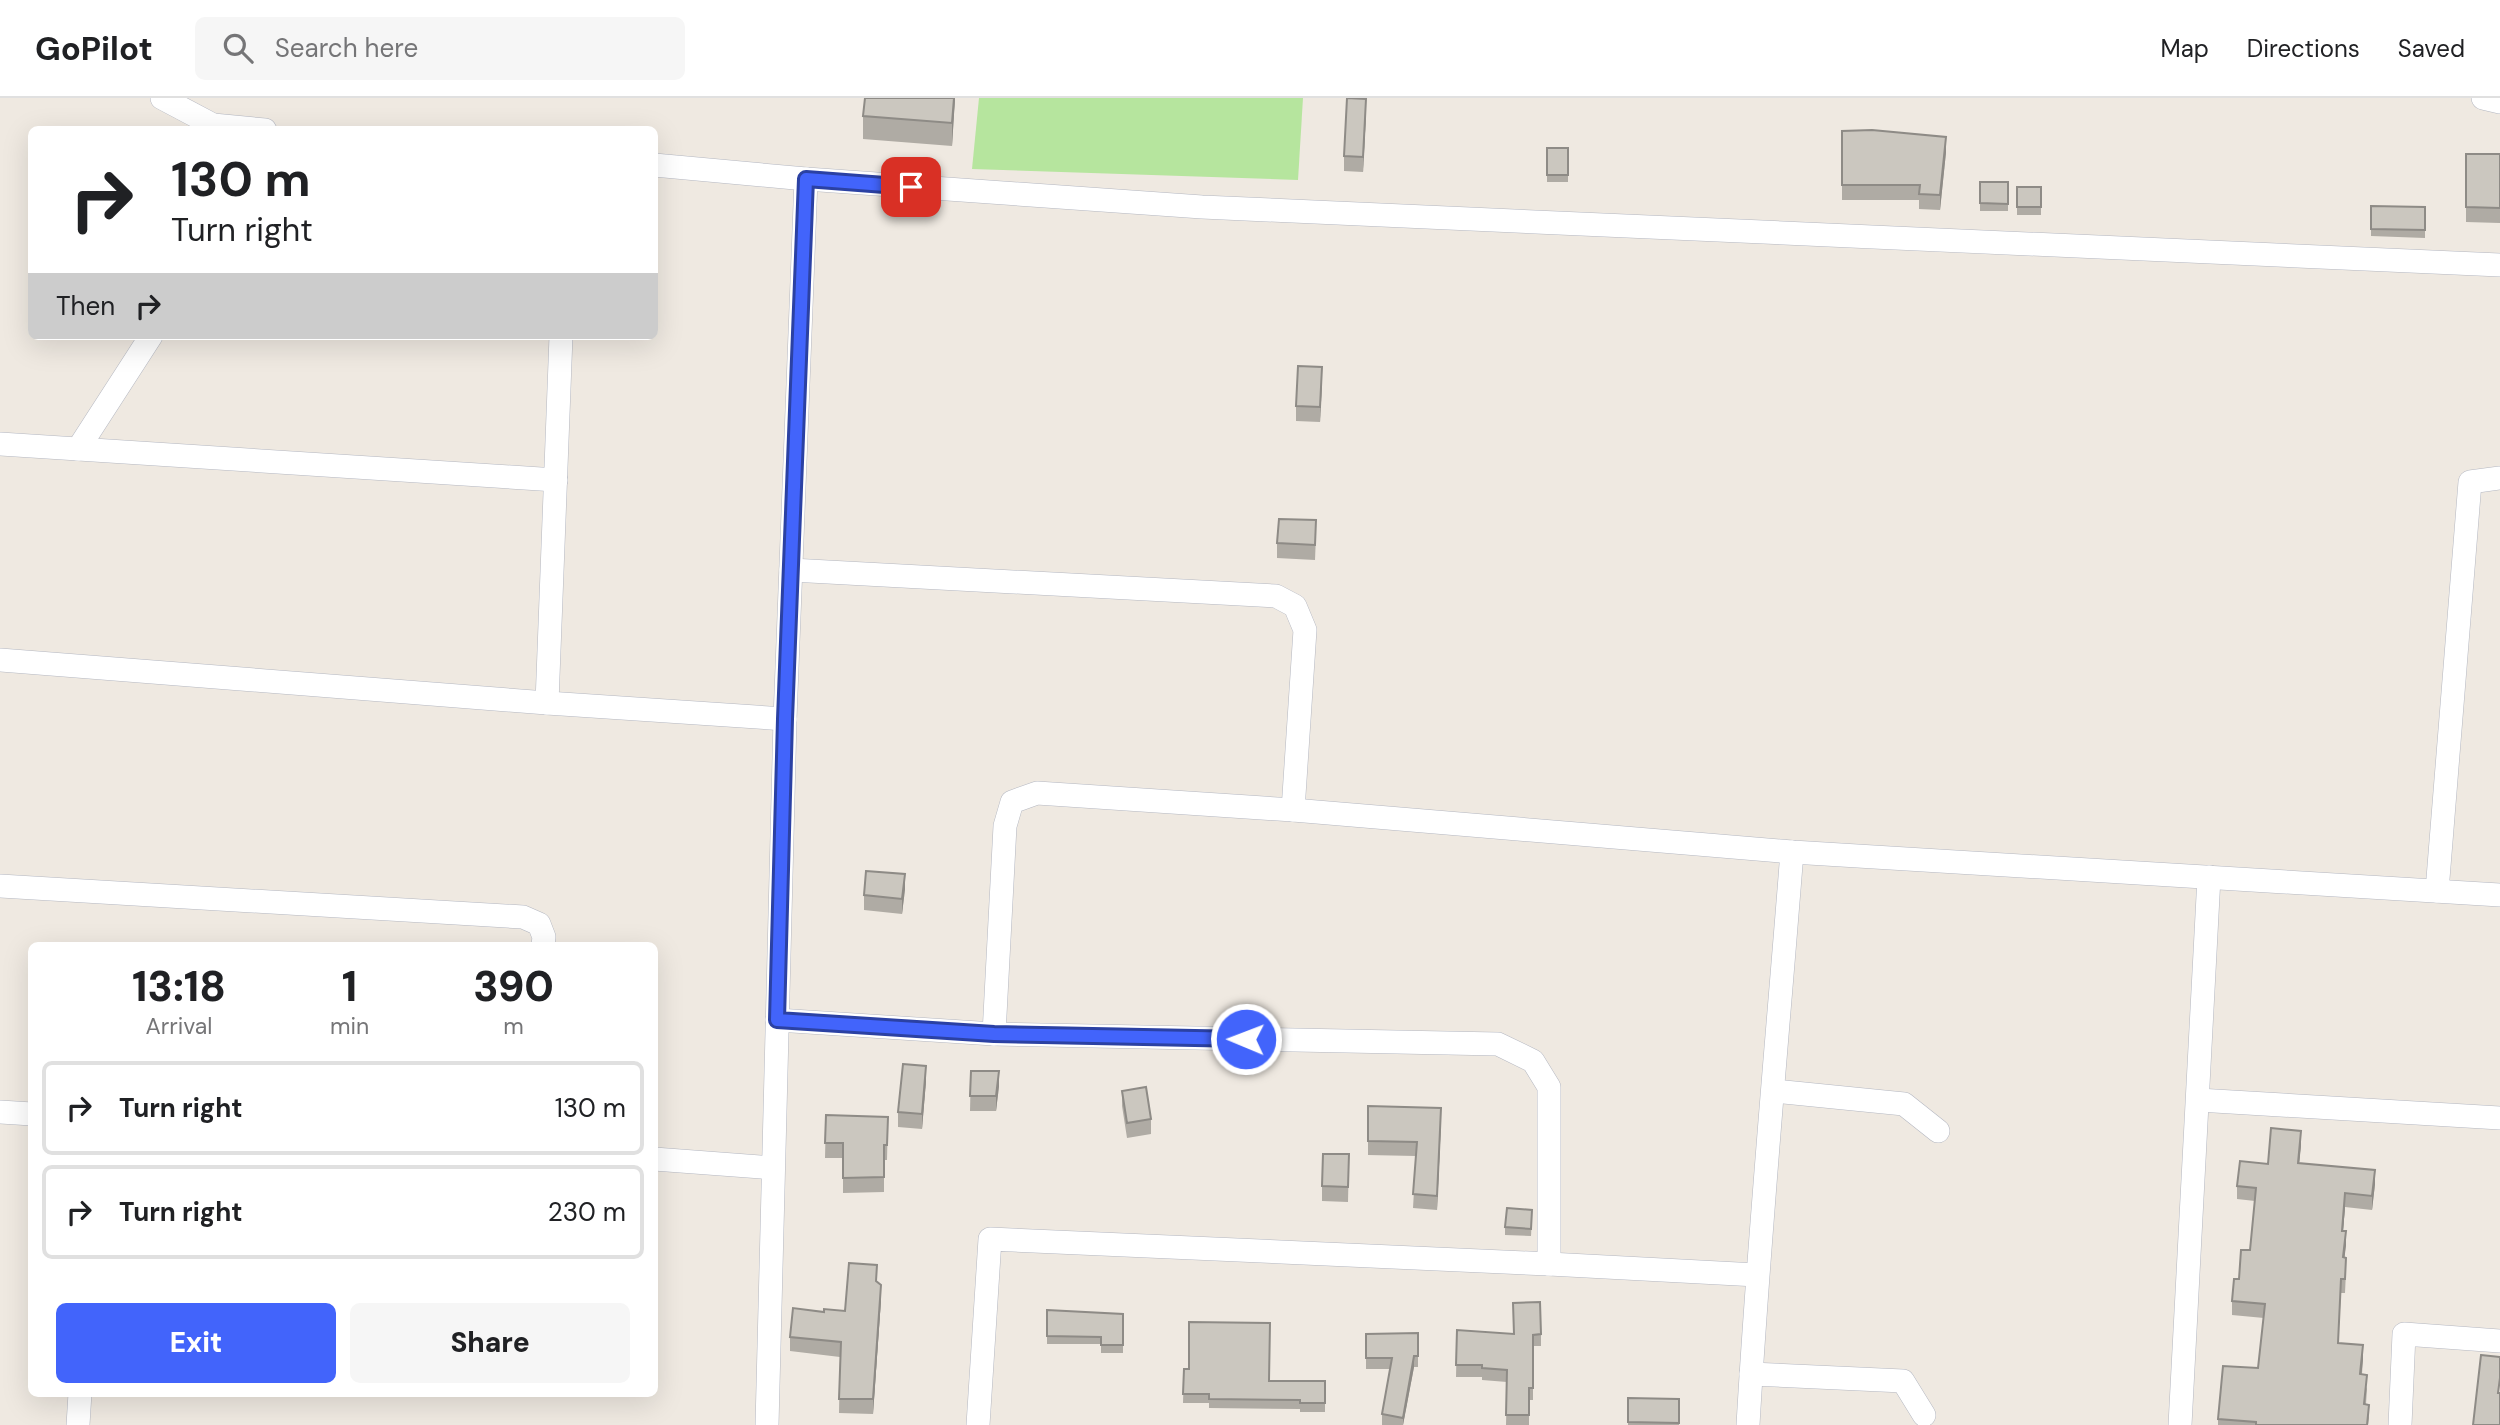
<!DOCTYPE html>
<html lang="en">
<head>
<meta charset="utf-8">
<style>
	:root { --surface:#fff; --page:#f6f6f6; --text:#202124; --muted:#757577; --line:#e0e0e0; --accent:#4264fb }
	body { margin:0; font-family:"DM Sans",sans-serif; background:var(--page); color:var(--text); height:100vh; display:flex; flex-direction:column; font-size:26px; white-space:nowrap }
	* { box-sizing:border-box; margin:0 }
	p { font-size:23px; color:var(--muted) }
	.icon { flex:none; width:38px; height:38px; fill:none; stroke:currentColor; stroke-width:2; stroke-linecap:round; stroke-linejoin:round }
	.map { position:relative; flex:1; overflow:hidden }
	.side { position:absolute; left:28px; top:844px; width:630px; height:455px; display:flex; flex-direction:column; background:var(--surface); border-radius:10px; box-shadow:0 7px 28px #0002 }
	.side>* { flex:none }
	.banner { position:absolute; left:28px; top:28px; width:630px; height:214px; border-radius:10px; box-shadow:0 7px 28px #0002; background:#fff; color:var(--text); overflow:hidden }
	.pin { position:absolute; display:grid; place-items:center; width:60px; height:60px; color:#fff; margin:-30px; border-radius:14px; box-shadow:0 4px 10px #0006 }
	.me { position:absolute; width:77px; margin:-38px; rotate:271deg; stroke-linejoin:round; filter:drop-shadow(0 0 5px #0008) }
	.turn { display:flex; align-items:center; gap:24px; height:147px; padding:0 28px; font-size:32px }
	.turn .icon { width:91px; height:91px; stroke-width:2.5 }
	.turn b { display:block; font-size:49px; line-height:60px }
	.then { display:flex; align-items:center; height:66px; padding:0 28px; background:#0003; gap:14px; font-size:26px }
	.eta { display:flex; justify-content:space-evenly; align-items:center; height:119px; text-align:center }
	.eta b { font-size:42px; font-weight:800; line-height:49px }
	.primary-button { display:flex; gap:14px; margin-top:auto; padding:14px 28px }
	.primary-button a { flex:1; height:80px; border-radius:10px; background:var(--accent); color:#fff; font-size:28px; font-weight:800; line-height:80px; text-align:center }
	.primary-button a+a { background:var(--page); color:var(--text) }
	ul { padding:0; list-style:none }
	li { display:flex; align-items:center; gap:21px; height:94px; margin:0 14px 10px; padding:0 14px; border:4px solid var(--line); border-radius:10px }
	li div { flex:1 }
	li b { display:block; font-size:26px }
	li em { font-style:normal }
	header { display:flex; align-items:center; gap:42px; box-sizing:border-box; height:98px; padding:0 35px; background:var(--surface); border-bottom:2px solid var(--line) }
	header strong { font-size:33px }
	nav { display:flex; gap:38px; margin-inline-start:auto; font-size:24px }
	.search { width:490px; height:63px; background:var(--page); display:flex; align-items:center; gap:18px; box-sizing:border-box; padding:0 24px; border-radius:10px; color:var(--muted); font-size:26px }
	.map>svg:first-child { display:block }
</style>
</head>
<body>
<header>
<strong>GoPilot</strong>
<div class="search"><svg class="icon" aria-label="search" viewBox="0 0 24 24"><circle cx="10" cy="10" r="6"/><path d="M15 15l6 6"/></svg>Search here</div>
<nav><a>Map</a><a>Directions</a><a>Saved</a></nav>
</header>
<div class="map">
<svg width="2500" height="1327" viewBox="0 0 2500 1327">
	<rect width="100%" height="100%" fill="#efe9e1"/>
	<!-- green -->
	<path fill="#b6e59e" d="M 979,0 L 1303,0 L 1298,82 L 972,71 Z"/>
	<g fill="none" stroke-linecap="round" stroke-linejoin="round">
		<defs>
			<g id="minor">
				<path d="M 162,0 L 213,27 L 265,32"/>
				<path d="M 2483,0 L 2500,4"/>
				<path d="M 654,67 L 806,81 L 1202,109 L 2500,167"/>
				<path d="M 0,346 L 556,382"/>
				<path d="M 78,351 L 151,238"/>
				<path d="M 791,472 L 1276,498 L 1295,508 L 1305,532 L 1293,712"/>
				<path d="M 0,562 L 547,605 L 785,621"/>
				<path d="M 547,605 L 561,238"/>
				<path d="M 0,788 L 523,819 L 539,826 L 544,839 L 543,847"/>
				<path d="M 2437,793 L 2470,384 L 2500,380"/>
				<path d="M 777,922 L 994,936 L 1498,946 L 1533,963 L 1549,989 L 1549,1166"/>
				<path d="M 994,936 L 1005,728 L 1012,704 L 1037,695 L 1293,712 L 1792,754 L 2500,797"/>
				<path d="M 1774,993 L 1904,1006 L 1938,1033"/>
				<path d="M 2198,1002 L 2500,1020"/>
				<path d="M 0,1014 L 32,1016"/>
				<path d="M 654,1061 L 773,1070"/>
				<path d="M 1751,1276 L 1903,1283 L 1924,1317"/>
				<path d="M 78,1327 L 80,1295"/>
				<path d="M 767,1327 L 785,621 L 806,81"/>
				<path d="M 978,1327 L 990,1141 L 1549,1166 L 1757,1177"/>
				<path d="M 1748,1327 C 1759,1136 1777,945 1792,754"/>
				<path d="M 2180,1327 L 2209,779"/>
				<path d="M 2400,1327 L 2404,1236 L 2500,1243"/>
			</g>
		</defs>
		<!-- minor casing -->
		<use href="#minor" stroke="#b4b7c1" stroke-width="24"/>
		<!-- minor -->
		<use href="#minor" stroke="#fff" stroke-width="23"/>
	</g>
	<!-- wall -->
	<g fill="#afaba4">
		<path d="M 865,0 L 955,0 L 952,48 L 863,41 L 863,18 Z"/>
		<path d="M 1366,16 L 1363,74 L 1344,73 L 1344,58 Z"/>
		<path d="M 1842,33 L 1946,54 L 1940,112 L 1919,111 L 1919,102 L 1842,102 Z"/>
		<rect x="1547" y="50" width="21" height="34"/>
		<path d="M 2466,56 L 2500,56 L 2500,125 L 2466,124 Z"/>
		<rect x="1980" y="84" width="28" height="29"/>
		<rect x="2017" y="89" width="24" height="28"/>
		<path d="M 2371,108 L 2425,109 L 2425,140 L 2371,138 Z"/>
		<path d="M 1322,284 L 1320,324 L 1296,323 L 1296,308 Z"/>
		<path d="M 1316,437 L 1315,462 L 1277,460 L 1277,445 Z"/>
		<path d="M 905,791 L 902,816 L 864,812 L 864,797 Z"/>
		<path d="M 971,973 L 999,988 L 996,1013 L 970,1013 Z"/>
		<path d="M 926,983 L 922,1031 L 898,1029 L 898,1014 Z"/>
		<path d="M 1122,993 L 1151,1021 L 1151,1036 L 1127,1040 L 1122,1008 Z"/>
		<path d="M 1368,1008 L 1441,1024 L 1437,1112 L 1413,1110 L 1416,1058 L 1368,1057 Z"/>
		<path d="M 826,1017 L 888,1019 L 887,1062 L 884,1062 L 884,1094 L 843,1095 L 843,1060 L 825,1060 Z"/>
		<path d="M 2301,1047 L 2299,1065 L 2375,1086 L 2372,1112 L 2345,1109 L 2343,1133 L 2346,1147 L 2344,1159 L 2346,1173 L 2345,1195 L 2341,1195 L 2338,1245 L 2363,1261 L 2362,1276 L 2367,1291 L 2366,1306 L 2369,1320 L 2368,1327 L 2218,1327 L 2218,1321 L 2258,1270 L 2264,1220 L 2232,1217 L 2232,1203 L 2250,1152 L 2255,1103 L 2237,1101 L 2237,1088 L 2268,1066 Z"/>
		<path d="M 1349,1056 L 1348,1104 L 1322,1103 L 1322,1088 Z"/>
		<path d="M 1532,1119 L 1531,1138 L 1505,1137 L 1505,1129 Z"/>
		<path d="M 877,1184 L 881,1202 L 873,1316 L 839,1315 L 840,1259 L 790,1253 L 790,1239 L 824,1214 L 845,1213 Z"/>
		<path d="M 1047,1212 L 1123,1216 L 1123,1255 L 1101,1255 L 1101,1246 L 1047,1246 Z"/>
		<path d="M 1457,1232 L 1514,1236 L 1541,1236 L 1541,1248 L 1533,1248 L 1533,1302 L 1529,1302 L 1529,1327 L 1506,1327 L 1507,1284 L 1482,1282 L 1482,1279 L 1456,1279 Z"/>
		<path d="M 1418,1235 L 1418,1269 L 1414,1269 L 1403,1327 L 1382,1327 L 1382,1316 L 1390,1271 L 1366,1271 L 1366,1236 Z"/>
		<path d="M 1184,1271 L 1269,1283 L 1325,1283 L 1325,1314 L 1300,1314 L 1300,1311 L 1209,1310 L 1209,1305 L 1183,1305 Z"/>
		<path d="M 1628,1300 L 1679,1301 L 1679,1327 L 1628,1327 Z"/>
	</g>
	<!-- shaded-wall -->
	<g fill="#8e8b86">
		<path d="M 954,0 L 955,0 L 952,48 L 952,25 Z"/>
		<path d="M 1366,1 L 1366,16 L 1363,74 L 1363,59 Z"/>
		<path d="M 1946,39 L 1946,54 L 1940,112 L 1940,97 Z"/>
		<path d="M 1322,269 L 1322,284 L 1320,324 L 1320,309 Z"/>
		<path d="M 905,776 L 905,791 L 902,816 L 902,801 Z"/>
		<path d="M 926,968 L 926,983 L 922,1031 L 922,1016 Z"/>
		<path d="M 999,973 L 999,988 L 996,1013 L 996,998 Z"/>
		<path d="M 1441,1010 L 1441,1024 L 1437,1112 L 1437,1098 Z"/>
		<path d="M 2301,1033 L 2301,1047 L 2298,1078 L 2298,1065 Z"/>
		<path d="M 2375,1072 L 2375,1086 L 2372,1112 L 2372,1098 Z"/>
		<path d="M 2345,1095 L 2345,1109 L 2342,1146 L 2342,1133 Z"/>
		<path d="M 2346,1133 L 2346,1147 L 2343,1173 L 2343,1159 Z"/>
		<path d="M 881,1187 L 881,1202 L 873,1316 L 873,1301 Z"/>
		<path d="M 2363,1247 L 2363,1261 L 2360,1290 L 2360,1276 Z"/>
		<path d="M 1414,1258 L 1414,1269 L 1403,1327 L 1403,1320 Z"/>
	</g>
	<!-- building -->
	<g fill="#cbc7bf" stroke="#8e8b86" stroke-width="2">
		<path d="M 865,0 L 954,0 L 952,25 L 863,18 Z"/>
		<path d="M 1347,0 L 1366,1 L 1363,59 L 1344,58 Z"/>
		<path d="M 1872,32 L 1946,39 L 1940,97 L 1919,96 L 1920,87 L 1842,87 L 1842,33 Z"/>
		<rect x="1547" y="50" width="21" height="27"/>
		<path d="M 2466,56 L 2500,56 L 2500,110 L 2466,109 Z"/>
		<path d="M 1980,84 L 2008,84 L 2008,106 L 1980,105 Z"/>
		<rect x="2017" y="89" width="24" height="20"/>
		<path d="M 2371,108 L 2425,109 L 2425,132 L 2371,131 Z"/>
		<path d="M 1298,268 L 1322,269 L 1320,309 L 1296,308 Z"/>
		<path d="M 1279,421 L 1316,422 L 1315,447 L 1277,445 Z"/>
		<path d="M 866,773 L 905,776 L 902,801 L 864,797 Z"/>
		<path d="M 903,966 L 926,968 L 922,1016 L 898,1014 Z"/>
		<path d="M 971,973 L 999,973 L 996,998 L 970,998 Z"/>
		<path d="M 1146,989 L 1151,1021 L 1127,1025 L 1122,993 Z"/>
		<path d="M 1368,1008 L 1441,1010 L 1437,1098 L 1413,1096 L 1417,1044 L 1368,1043 Z"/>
		<path d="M 826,1017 L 888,1019 L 887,1047 L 884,1047 L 884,1079 L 843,1080 L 843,1045 L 825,1045 Z"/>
		<path d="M 2271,1030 L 2301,1033 L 2298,1065 L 2375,1072 L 2372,1098 L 2345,1095 L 2342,1133 L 2346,1133 L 2343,1159 L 2346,1160 L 2345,1181 L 2341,1181 L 2338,1245 L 2363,1247 L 2360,1276 L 2367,1277 L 2364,1306 L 2369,1307 L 2367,1327 L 2256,1327 L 2256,1324 L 2218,1321 L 2223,1268 L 2258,1270 L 2265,1206 L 2232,1203 L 2234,1181 L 2239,1181 L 2241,1152 L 2250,1152 L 2256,1090 L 2237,1088 L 2240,1063 L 2268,1066 Z"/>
		<path d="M 1323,1056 L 1349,1056 L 1348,1089 L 1322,1088 Z"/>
		<path d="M 1507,1110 L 1532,1112 L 1531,1131 L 1505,1129 Z"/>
		<path d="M 849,1165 L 877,1167 L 876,1183 L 881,1187 L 873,1301 L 839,1301 L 841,1244 L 790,1239 L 793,1210 L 824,1214 L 824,1211 L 845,1213 Z"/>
		<path d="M 1540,1204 L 1541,1236 L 1533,1237 L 1533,1290 L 1529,1290 L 1529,1317 L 1506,1317 L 1507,1272 L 1482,1270 L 1482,1267 L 1456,1267 L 1457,1232 L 1514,1236 L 1513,1205 Z"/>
		<path d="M 1047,1212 L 1123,1216 L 1123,1247 L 1101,1247 L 1101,1239 L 1047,1238 Z"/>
		<path d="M 1189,1224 L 1270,1225 L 1269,1283 L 1325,1283 L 1325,1305 L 1300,1305 L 1300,1302 L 1209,1301 L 1209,1296 L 1183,1296 L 1184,1271 L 1189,1271 Z"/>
		<path d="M 1418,1235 L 1418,1258 L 1414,1258 L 1403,1320 L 1382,1316 L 1392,1260 L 1366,1260 L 1366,1236 Z"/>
		<path d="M 2481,1257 L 2500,1259 L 2500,1280 L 2498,1295 L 2500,1295 L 2500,1327 L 2473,1327 Z"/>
		<path d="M 1628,1300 L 1679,1301 L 1679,1325 L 1628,1324 Z"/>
	</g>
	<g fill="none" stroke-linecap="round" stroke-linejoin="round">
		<defs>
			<path id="route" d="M 911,89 L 806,81 L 785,621 L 777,922 L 994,936 L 1246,941"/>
		</defs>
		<!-- route casing -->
		<use href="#route" stroke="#2b41a3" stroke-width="18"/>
		<!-- route -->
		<use href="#route" stroke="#4264fb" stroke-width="12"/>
	</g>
</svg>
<div class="pin" style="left:911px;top:89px;background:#d93025"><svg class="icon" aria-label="arrive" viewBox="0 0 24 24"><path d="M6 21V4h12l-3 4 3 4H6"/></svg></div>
<svg class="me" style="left:1246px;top:941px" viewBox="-20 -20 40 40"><circle r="17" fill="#4264fb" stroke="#fff" stroke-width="3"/><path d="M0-11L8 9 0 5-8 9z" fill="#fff"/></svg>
<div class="banner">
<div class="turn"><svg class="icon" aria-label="right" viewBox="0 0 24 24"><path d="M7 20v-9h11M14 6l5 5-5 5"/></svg><div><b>130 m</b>Turn right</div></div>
<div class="then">Then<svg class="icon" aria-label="right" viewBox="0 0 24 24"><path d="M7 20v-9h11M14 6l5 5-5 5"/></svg></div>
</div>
<section class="side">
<div class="eta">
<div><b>13:18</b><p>Arrival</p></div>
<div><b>1</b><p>min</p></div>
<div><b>390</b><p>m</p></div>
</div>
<ul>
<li><svg class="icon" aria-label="right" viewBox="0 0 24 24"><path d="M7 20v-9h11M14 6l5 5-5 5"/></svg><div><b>Turn right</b></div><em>130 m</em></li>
<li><svg class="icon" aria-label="right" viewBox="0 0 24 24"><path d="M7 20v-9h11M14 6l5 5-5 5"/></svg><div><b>Turn right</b></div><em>230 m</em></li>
</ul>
<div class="primary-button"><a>Exit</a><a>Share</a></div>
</section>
</div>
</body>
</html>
